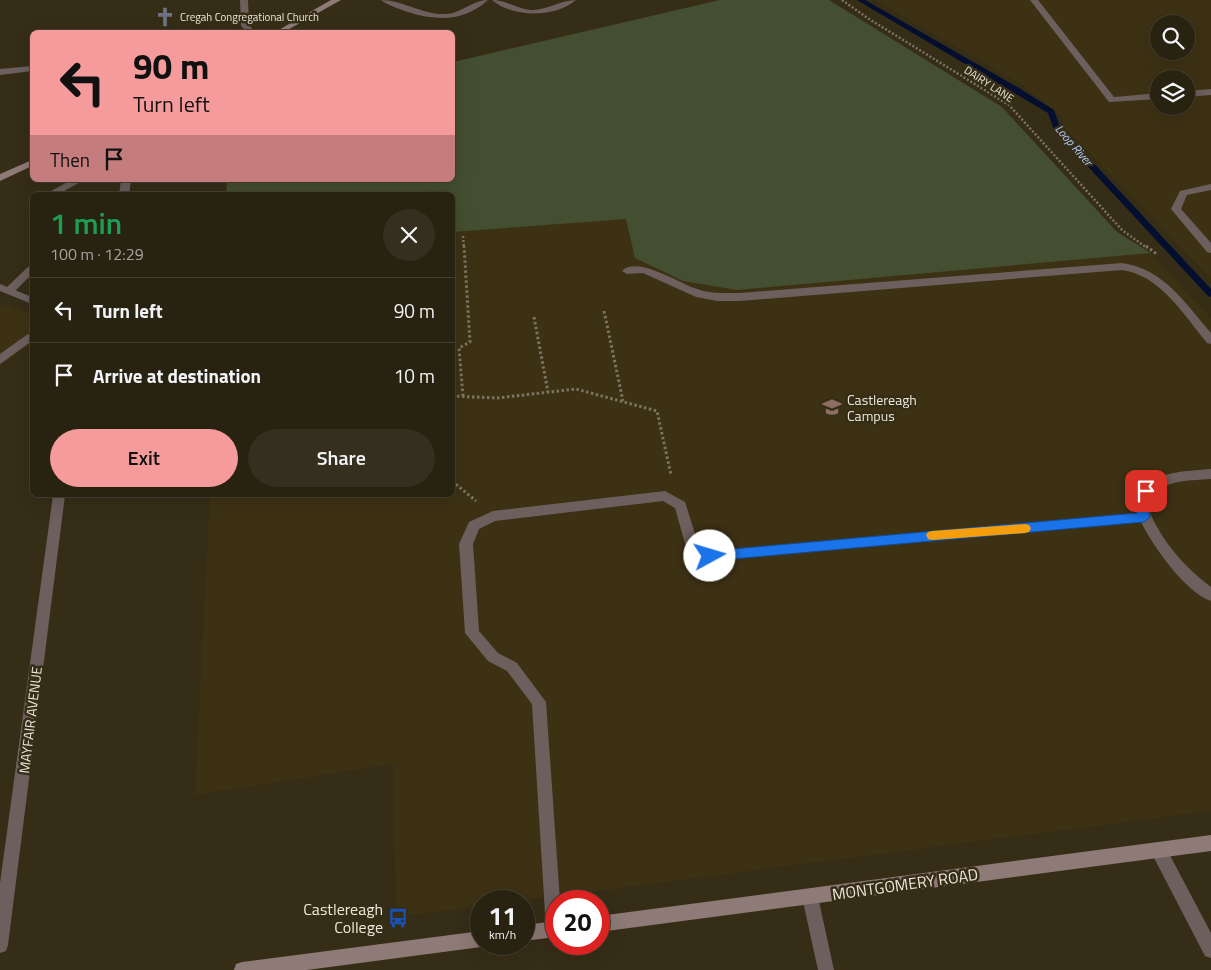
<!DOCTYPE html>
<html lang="en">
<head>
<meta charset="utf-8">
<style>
	:root { --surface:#282211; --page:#342f1f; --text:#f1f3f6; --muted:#a5a49f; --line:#443f31; --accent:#f59b9c }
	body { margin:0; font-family:"Titillium Web",sans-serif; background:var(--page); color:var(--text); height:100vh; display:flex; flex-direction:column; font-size:19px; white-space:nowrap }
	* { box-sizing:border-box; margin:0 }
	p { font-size:16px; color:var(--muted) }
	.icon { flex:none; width:28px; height:28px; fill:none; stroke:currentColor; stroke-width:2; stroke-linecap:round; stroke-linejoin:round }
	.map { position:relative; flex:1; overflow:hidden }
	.sheet { position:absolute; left:30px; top:192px; width:425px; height:305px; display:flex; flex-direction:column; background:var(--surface); border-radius:8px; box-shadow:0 5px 20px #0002,0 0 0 1px var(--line) }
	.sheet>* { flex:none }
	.top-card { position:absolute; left:30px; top:30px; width:425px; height:152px; border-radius:8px; box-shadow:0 5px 20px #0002,0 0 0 1px var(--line); background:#f59b9c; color:#111; overflow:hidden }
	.tools { position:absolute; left:1150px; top:15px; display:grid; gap:10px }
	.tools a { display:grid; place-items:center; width:45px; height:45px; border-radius:50%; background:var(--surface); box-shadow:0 5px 20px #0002,0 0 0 1px var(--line); font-size:25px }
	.speed { position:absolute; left:470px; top:890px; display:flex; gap:10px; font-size:25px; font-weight:700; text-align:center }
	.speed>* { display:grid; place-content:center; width:65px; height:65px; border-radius:50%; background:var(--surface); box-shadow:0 5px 20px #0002,0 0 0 1px var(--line); line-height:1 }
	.speed small { font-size:12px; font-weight:400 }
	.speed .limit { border:8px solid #d22; background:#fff; color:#111 }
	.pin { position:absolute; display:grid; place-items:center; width:42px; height:42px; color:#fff; margin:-21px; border-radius:10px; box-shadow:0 2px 8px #0006 }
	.me { position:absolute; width:55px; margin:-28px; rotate:84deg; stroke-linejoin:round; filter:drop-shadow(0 0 4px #0008) }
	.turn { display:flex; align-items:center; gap:18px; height:105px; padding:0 20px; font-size:22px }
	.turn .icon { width:65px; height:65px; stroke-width:2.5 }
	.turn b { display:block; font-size:35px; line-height:42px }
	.then { display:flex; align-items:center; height:48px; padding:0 20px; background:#0003; gap:10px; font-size:19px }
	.round { display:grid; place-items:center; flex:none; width:52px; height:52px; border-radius:26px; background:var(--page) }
	.overview { display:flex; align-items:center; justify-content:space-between; height:85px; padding:0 20px }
	h1 { font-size:30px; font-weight:600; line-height:38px; color:#1e9e55 }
	.button { display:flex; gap:10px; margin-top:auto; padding:10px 20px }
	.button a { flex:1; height:58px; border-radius:30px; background:var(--accent); color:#111; font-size:20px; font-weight:600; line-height:58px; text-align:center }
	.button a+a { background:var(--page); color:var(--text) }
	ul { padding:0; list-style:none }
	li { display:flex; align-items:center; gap:15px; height:65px; padding:0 20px; border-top:1px solid var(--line) }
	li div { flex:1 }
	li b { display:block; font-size:19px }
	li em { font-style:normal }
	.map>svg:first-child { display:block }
</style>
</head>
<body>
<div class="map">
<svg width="1211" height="970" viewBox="0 0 1211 970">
	<rect width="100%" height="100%" fill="#362d17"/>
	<!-- built -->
	<g fill="#3d3114" fill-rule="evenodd">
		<path d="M 720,0 L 829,0 L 1002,107 L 1117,232 L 1151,253 L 1211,319 L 1211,811 L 518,901 L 481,901 L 481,906 L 396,917 L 393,764 L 195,795 L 210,495 L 452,495 L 452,195 L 226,195 L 227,180 L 452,180 L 453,62 Z"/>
		<path d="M 875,0 L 1211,0 L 1211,278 L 1064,127 L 1063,118 L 1024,86 ZM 1159,24 L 1186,24 L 1186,51 L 1159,51 ZM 1159,79 L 1186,79 L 1186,106 L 1159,106 Z"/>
		<path d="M 0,304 L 24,310 L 32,319 L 32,343 L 0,366 Z"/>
	</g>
	<!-- green -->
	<path fill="#444e30" d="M 720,0 L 829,0 L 1002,107 L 1117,232 L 1151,253 L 737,290 L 683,281 L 635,258 L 626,219 L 453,232 L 452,195 L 226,195 L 227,180 L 452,180 L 453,62 Z"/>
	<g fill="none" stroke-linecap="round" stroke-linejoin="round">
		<!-- stream -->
		<path fill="#040f30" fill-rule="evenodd" d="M 857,0 L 865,0 L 1019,88 L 1054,110 L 1060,127 L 1211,289 L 1211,297 L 1208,296 L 1054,130 L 1048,113 Z"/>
		<!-- path-far1 -->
		<g stroke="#7b7461" stroke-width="2.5" stroke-dasharray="2 2" stroke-linecap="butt">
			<path d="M 842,0 L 869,19 L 1009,105 L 1122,230 L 1147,248"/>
			<path d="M 463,236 L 464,248"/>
		</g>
		<!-- path -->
		<g stroke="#7b7461" stroke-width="3" stroke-dasharray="2.5 2.5" stroke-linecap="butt">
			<path d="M 1146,246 L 1158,255"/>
			<path d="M 604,311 L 623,401"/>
			<path d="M 534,317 L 548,392"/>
			<path d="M 452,396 L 497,398 L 576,389 L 657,411 L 671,475"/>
			<path d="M 463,396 L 459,348 L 470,342 L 464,246"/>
			<path d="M 452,481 L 476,501"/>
		</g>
		<!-- lane -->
		<g fill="#6c5f5d" fill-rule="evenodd">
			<path d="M 381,0 C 403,0 422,15 445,14 C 461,14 472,0 488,0 C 463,23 433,21 402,10 C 395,7 387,5 381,0 Z"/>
			<path d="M 492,0 C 507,0 519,10 534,10 C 549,9 561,0 576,0 C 555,18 513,18 492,0 Z"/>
			<path d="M 1030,0 L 1038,0 L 1114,97 L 1159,93 L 1159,99 L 1109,102 Z"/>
			<path d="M 1211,89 L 1211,95 L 1186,97 L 1186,91 Z"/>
			<path d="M 71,180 L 84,180 L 57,195 L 44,195 Z"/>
			<path d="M 121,180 L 131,180 L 129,195 L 119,195 Z"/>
			<path d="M 1211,184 L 1211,190 L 1187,195 L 1181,209 L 1211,243 L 1211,253 L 1207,252 L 1171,209 L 1180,191 Z"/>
			<path d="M 1122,263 C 1164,269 1185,303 1211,333 L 1211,344 L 1207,343 C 1184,315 1160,275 1122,270 L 740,301 L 717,301 L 696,297 L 643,273 L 627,274 L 622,271 C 637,255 680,284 697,289 C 711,294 726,293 740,293 Z"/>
			<path d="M 32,266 L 32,274 L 14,292 L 6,292 L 5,290 L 6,288 L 28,267 Z"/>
			<path d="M 28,334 L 32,335 L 32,341 L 0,364 L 0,354 Z"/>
			<path d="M 1211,469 L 1211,479 C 1186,481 1161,479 1146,503 C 1159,538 1182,565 1211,587 L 1211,601 C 1185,592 1153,546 1141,522 L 710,561 L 686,547 L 675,508 L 663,501 L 495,521 L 479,529 L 473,544 L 479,631 L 498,653 L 517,663 L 546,702 L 560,901 L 556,901 L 556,936 L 548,935 L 546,929 L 532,704 L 507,671 L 488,661 L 465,633 L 459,544 L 469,522 L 493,511 L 665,491 L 685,502 L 697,540 L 712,551 L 1137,513 L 1134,503 C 1151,470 1178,472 1211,469 Z"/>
		</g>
		<!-- street -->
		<g fill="#6c5f5d" fill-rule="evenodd">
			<path d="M 240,0 L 248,0 L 249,25 L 255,32 L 247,32 L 241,26 Z"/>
			<path d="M 32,66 L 32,71 L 0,75 L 0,69 Z"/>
			<path d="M 0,284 L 32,297 L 32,304 L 0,291 Z"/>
			<path d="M 53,495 L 65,495 L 8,945 L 6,951 L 0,953 L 0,883 Z"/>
			<path d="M 1159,843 L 1165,846 L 1211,933 L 1211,958 L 1205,956 L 1153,856 L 1151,851 L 1153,846 Z"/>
			<path d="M 810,889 L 816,891 L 818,897 L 834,970 L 818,970 L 802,897 L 804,891 Z"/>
		</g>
		<!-- secondary -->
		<g fill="#8e7a77" fill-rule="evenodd">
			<path d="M 331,0 L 341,0 L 284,32 L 275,32 Z"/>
			<path d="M 32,160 L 32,166 L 0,181 L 0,174 Z"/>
			<path d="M 1211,835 L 1211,851 L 599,932 L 599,916 Z"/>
			<path d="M 556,921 L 556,937 L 524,941 L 524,925 Z"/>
			<path d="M 481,931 L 481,944 L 487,944 L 481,947 L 307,970 L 234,970 L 236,964 L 242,962 Z"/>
		</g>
	</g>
	<!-- route -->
	<path fill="#1a73e8" stroke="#114b97" d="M 1146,486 L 1152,491 L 1145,503 L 1150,517 L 1144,522 L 710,561 L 706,559 L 704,556 L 706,552 L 710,551 L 1137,513 L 1134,503 L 1142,488 Z"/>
	<!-- slow -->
	<path fill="#f59e0b" d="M 1025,524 L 1029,525 L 1031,528 L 1029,532 L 1025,533 L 932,540 L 928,539 L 926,535 L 928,532 L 932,531 Z"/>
	<!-- icons -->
	<defs>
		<symbol id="church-bare" viewBox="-9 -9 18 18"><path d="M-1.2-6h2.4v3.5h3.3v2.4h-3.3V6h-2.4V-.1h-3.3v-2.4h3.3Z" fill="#6b7280" stroke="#362d17" stroke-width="2.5" paint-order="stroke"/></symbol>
		<symbol id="university-bare" viewBox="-9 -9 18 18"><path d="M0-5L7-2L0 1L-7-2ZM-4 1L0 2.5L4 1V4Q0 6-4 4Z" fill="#8d6e63" stroke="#362d17" stroke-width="2.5" paint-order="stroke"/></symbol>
		<symbol id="bus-bare" viewBox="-9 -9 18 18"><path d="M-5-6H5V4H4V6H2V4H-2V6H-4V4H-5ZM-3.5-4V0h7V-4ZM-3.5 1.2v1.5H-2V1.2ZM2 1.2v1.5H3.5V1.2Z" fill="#1a4fb4" stroke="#362d17" stroke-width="2.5" paint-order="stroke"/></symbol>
	</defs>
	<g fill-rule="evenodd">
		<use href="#church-bare" x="151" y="3" width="28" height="28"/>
		<use href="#university-bare" x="818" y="393" width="28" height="28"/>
		<use href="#bus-bare" x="384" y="904" width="28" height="28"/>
	</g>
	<g text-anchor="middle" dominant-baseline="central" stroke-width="5" stroke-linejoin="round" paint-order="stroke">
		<!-- far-poi labels -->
		<g font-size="11" fill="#ece6d9" stroke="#362d17" text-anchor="start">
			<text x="180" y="17">Cregah Congregational Church</text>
		</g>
		<!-- far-street labels -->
		<g font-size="11" fill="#ece6d9" stroke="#362d17">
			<text transform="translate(989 84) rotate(33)">DAIRY LANE</text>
		</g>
		<!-- far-water labels -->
		<g font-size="12" font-style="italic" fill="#b2cbff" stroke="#362d17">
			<text transform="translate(1074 145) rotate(49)">Loop River</text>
		</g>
		<!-- poi labels -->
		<g font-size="14" fill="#ece6d9" stroke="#362d17" text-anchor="start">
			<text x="847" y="399">Castlereagh<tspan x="847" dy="16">Campus</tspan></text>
		</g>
		<!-- street labels -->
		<g font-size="14" fill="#ece6d9" stroke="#362d17">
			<text transform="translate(30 720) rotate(-83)">MAYFAIR AVENUE</text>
		</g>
		<!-- near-street labels -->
		<g font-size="16" fill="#ece6d9" stroke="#362d17">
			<text transform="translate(905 884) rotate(-8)">MONTGOMERY ROAD</text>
		</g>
		<!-- near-poi labels -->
		<g font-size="16" fill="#ece6d9" stroke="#362d17" text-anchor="end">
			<text x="383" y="909">Castlereagh<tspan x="383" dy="18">College</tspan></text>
		</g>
	</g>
</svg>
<div class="tools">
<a><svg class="icon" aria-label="search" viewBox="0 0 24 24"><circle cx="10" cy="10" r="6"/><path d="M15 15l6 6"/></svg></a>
<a><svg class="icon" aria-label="layers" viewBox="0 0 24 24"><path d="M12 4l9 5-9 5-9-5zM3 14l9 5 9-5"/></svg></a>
</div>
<div class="speed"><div>11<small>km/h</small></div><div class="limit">20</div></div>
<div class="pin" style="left:1146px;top:491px;background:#d93025"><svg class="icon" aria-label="arrive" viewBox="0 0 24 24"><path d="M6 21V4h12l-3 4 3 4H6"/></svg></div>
<svg class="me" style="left:710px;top:556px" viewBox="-20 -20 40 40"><circle r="19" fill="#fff"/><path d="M0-13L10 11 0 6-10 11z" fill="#1a73e8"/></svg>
<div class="top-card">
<div class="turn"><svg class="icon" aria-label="left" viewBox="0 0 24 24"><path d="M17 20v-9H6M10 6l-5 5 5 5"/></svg><div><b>90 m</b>Turn left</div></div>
<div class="then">Then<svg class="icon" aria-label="arrive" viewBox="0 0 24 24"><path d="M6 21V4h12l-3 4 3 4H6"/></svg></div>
</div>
<section class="sheet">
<div class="overview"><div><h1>1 min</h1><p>100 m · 12:29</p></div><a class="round"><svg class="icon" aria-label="close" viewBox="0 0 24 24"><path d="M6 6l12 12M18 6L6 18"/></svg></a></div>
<ul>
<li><svg class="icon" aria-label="left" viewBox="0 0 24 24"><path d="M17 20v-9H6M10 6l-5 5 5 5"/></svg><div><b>Turn left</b></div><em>90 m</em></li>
<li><svg class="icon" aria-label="arrive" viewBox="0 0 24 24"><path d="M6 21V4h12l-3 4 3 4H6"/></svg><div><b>Arrive at destination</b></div><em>10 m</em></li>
</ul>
<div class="button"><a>Exit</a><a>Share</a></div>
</section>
</div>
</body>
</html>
